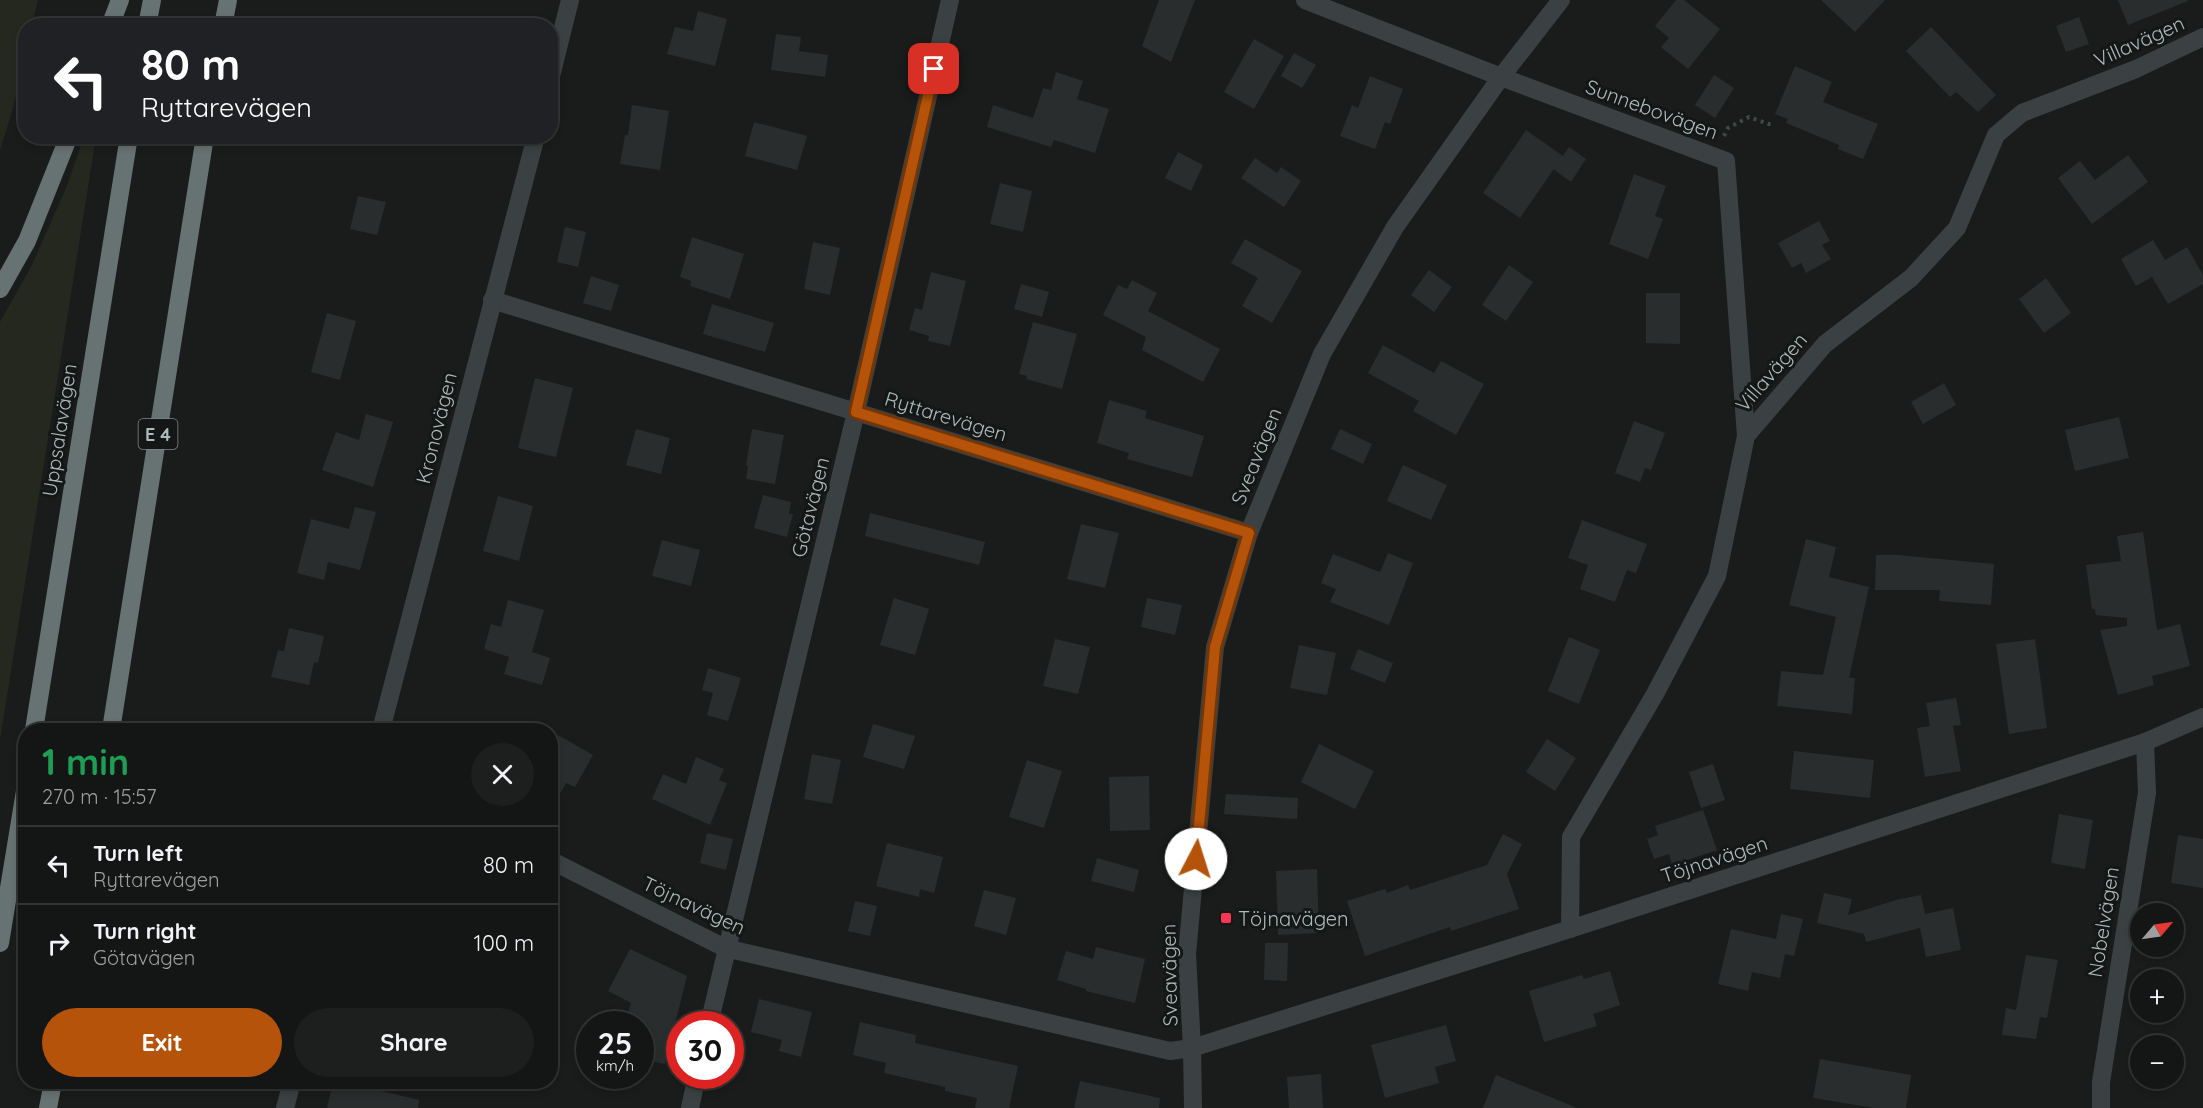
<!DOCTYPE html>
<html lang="en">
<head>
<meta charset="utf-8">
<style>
	:root { --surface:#141515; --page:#1d1e1e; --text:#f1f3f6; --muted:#9d9fa0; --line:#333434; --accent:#b45309 }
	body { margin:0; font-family:Quicksand,sans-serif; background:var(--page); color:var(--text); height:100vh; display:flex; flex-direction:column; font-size:22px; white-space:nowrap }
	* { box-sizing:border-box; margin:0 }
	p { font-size:20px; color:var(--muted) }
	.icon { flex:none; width:33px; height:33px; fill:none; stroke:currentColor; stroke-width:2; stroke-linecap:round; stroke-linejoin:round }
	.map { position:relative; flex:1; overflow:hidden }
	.details { position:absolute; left:18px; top:723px; width:540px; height:366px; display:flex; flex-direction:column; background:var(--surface); border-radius:24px; box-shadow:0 3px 9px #0003,0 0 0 2px var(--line) }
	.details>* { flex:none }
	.guide { position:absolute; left:18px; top:18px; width:540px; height:126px; border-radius:24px; box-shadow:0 3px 9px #0003,0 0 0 2px var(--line); background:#202124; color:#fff; overflow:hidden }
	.needle { width:39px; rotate:61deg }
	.buttons { position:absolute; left:2130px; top:903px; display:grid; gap:12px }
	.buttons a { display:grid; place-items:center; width:54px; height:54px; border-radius:50%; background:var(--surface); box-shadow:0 3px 9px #0003,0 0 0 2px var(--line); font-size:30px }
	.speed { position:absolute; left:576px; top:1011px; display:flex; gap:12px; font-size:30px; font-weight:700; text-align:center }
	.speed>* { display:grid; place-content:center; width:78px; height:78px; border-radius:50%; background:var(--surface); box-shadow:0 3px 9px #0003,0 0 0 2px var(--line); line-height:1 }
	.speed small { font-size:15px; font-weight:400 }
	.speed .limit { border:9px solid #d22; background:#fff; color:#111 }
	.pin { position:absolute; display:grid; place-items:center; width:51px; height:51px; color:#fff; margin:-26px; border-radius:12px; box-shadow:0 3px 9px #0006 }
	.me { position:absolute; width:66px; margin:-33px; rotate:5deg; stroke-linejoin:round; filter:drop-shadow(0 0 4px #0008) }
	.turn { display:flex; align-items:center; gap:21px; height:126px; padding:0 24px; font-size:27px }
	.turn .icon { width:78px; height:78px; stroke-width:2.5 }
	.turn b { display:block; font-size:42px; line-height:51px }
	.round { display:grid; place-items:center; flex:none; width:63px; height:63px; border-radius:32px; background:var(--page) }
	.overview { display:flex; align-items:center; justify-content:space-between; height:102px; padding:0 24px }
	h1 { font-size:36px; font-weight:700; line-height:45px; color:#1e9e55 }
	.cta { display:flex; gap:12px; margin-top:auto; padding:12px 24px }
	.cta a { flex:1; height:69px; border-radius:36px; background:var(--accent); color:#fff; font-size:24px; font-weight:700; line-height:69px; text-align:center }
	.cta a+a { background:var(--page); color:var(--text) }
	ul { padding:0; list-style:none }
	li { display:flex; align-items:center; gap:18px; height:78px; padding:0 24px; border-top:2px solid var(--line) }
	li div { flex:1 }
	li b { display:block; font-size:22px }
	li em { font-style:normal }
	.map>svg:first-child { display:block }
</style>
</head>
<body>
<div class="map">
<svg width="2203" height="1108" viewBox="0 0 2203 1108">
	<rect width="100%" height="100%" fill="#1a1c1c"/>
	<!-- green -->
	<g fill="#25281f">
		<path d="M 0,0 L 38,0 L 32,25 L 26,26 C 26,68 13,110 0,150 Z"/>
		<path d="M 84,137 L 96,137 L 0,740 L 0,322 L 32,265 L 66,188 Z"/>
	</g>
	<!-- building -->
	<g fill="#2a2d2d">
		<path d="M 1159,0 L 1195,0 L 1171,62 L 1142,46 Z"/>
		<path d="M 1676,0 L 1684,0 L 1720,29 L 1688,69 L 1661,47 L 1669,38 L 1655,26 Z"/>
		<path d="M 1821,0 L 1885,0 L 1855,32 Z"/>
		<path d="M 2118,0 L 2188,0 L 2188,1 L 2128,25 Z"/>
		<path d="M 698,11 L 727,19 L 715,66 L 667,54 L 675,27 L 693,31 Z"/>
		<path d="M 2079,17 L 2089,44 L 2066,52 L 2056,26 Z"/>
		<path d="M 1931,27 L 1996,95 L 1978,112 L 1956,92 L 1950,97 L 1906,51 Z"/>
		<path d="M 776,34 L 801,37 L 799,51 L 828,55 L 825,77 L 771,70 Z"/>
		<path d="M 1254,39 L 1284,56 L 1254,109 L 1224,92 Z"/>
		<path d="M 1294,53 L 1316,65 L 1302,88 L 1281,76 Z"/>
		<path d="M 1795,66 L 1832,82 L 1823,102 L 1878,124 L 1863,159 L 1838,149 L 1839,145 L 1786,123 L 1788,119 L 1775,114 Z"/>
		<path d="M 1056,72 L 1083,81 L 1077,99 L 1109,109 L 1095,153 L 1054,140 L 1051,147 L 987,127 L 993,105 L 1033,118 L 1043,88 L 1051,90 Z"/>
		<path d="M 1714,75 L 1734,88 L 1715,118 L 1695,105 Z"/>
		<path d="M 1370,76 L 1403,89 L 1390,124 L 1385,122 L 1375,149 L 1340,136 L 1352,105 L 1358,108 Z"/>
		<path d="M 632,105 L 669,111 L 660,170 L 620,164 L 625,135 L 628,135 Z"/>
		<path d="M 754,122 L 807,136 L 797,170 L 745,156 Z"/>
		<path d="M 1526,130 L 1563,156 L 1569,147 L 1586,159 L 1571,182 L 1553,169 L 1560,160 L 1520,218 L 1483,193 Z"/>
		<path d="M 1178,152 L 1203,165 L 1191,191 L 1165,178 Z"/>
		<path d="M 2128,155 L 2148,182 L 2092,224 L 2058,178 L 2080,161 L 2095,180 Z"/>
		<path d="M 1255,158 L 1277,173 L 1281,167 L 1301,181 L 1284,207 L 1241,178 Z"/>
		<path d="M 1634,174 L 1666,186 L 1655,216 L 1663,219 L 1648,259 L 1609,244 Z"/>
		<path d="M 1000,183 L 1032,191 L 1023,232 L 990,224 Z"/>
		<path d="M 358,196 L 386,202 L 377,235 L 350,229 Z"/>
		<path d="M 1819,221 L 1830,241 L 1822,245 L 1831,259 L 1806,273 L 1801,263 L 1792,268 L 1778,243 Z"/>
		<path d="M 565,227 L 586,232 L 578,267 L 557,262 Z"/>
		<path d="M 692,237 L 744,254 L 730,299 L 690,286 L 691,281 L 680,277 Z"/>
		<path d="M 1245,239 L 1302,271 L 1272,323 L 1242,306 L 1258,278 L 1231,263 Z"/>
		<path d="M 2153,240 L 2165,260 L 2187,247 L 2203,275 L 2203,284 L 2168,304 L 2152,277 L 2136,286 L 2121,259 Z"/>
		<path d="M 813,242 L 840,248 L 830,295 L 804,289 Z"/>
		<path d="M 1509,265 L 1533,282 L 1506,321 L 1482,305 Z"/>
		<path d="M 1429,270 L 1452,287 L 1434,312 L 1411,295 Z"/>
		<path d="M 931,272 L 966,281 L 950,346 L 928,341 L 929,336 L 909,330 L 915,308 L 922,310 Z"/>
		<path d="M 591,276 L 619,285 L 611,311 L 583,303 Z"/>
		<path d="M 2046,278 L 2071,313 L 2044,333 L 2019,299 Z"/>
		<path d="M 1132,280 L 1157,293 L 1148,311 L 1220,349 L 1203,382 L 1142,350 L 1146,337 L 1103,315 L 1118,285 L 1127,289 Z"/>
		<path d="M 1021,284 L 1049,292 L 1042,317 L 1014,309 Z"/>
		<path d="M 1646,293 L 1680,293 L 1680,344 L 1646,343 Z"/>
		<path d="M 712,304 L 774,323 L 765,352 L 703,334 Z"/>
		<path d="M 327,313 L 356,321 L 340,380 L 311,372 Z"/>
		<path d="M 1033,322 L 1077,334 L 1062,389 L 1026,379 L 1027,376 L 1019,374 Z"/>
		<path d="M 1383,345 L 1434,373 L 1441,361 L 1484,384 L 1456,435 L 1413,411 L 1419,401 L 1368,373 Z"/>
		<path d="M 535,378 L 573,388 L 556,457 L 518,448 Z"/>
		<path d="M 1944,383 L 1956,405 L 1923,424 L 1911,402 Z"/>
		<path d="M 1109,400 L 1147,411 L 1145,418 L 1204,436 L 1192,477 L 1127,459 L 1129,453 L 1097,443 Z"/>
		<path d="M 366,414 L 393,422 L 373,487 L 322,470 L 336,432 L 359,440 Z"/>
		<path d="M 2119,417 L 2129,458 L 2075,471 L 2065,430 Z"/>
		<path d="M 1634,421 L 1665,433 L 1651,470 L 1645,468 L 1640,482 L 1615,473 Z"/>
		<path d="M 636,429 L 670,438 L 661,474 L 626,465 Z"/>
		<path d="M 752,429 L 784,435 L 775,484 L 746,479 L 748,466 L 746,465 Z"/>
		<path d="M 1340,429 L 1372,444 L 1363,464 L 1331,449 Z"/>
		<path d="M 1403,465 L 1447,485 L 1431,520 L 1387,501 Z"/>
		<path d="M 763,495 L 791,502 L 789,514 L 793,514 L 787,537 L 754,528 Z"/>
		<path d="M 498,496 L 533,506 L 519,561 L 483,551 Z"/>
		<path d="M 355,507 L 376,512 L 360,570 L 328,562 L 324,580 L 297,573 L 311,519 L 349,529 Z"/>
		<path d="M 870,513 L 985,542 L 979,565 L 865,536 Z"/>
		<path d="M 1582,520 L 1647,544 L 1636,573 L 1627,570 L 1615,602 L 1580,589 L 1588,565 L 1568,558 Z"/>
		<path d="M 1081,524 L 1119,533 L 1105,588 L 1067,579 Z"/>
		<path d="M 2143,532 L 2157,630 L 2180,624 L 2190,666 L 2152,676 L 2154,685 L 2118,695 L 2100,630 L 2127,626 L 2127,618 L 2096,615 L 2095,609 L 2092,609 L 2086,565 L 2121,561 L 2117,536 Z"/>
		<path d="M 1806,539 L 1836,547 L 1829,577 L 1869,587 L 1849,678 L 1855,678 L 1852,714 L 1777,706 L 1781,671 L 1823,675 L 1836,617 L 1789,605 Z"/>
		<path d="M 662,540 L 700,550 L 691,586 L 652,576 Z"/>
		<path d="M 1388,553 L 1413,563 L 1389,625 L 1330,602 L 1336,589 L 1321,583 L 1333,554 L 1380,572 Z"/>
		<path d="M 1876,555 L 1898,555 L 1994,564 L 1991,605 L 1939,601 L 1940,590 L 1875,590 Z"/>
		<path d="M 894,598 L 929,609 L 915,655 L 880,645 Z"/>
		<path d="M 1147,598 L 1182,605 L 1175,635 L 1141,627 Z"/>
		<path d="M 508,600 L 544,610 L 532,652 L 550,658 L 542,685 L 504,674 L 509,657 L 484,649 L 491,624 L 501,627 Z"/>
		<path d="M 289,628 L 324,636 L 318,663 L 314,662 L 309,685 L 271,677 L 278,650 L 284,651 Z"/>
		<path d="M 1569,637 L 1600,650 L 1579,704 L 1548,691 Z"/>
		<path d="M 1055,639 L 1090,647 L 1078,694 L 1043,686 Z"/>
		<path d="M 2035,639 L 2047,728 L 2009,734 L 1996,644 Z"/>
		<path d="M 1299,645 L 1336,653 L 1327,695 L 1290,688 Z"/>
		<path d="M 1358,649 L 1393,663 L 1385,683 L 1350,669 Z"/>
		<path d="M 708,668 L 741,678 L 728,721 L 707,715 L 713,693 L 702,690 Z"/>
		<path d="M 1956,698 L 1961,725 L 1953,726 L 1961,771 L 1925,777 L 1917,728 L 1930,726 L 1926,703 Z"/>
		<path d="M 873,724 L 915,736 L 904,769 L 863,757 Z"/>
		<path d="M 558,735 L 593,755 L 575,787 L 566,783 L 550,811 L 550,749 Z"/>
		<path d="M 1547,739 L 1576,758 L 1555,791 L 1526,772 Z"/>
		<path d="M 1319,744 L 1374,771 L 1355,809 L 1301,782 Z"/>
		<path d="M 1794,751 L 1874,760 L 1870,798 L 1790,789 Z"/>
		<path d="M 812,754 L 841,760 L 832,804 L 804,799 Z"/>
		<path d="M 696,757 L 724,769 L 719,780 L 727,783 L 710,825 L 652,799 L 663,774 L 686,784 Z"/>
		<path d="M 1027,760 L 1062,771 L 1044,828 L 1009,817 Z"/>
		<path d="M 1713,764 L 1725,800 L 1701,808 L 1689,772 Z"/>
		<path d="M 1149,776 L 1150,830 L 1110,831 L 1109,777 Z"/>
		<path d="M 1226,794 L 1298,798 L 1297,819 L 1224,814 Z"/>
		<path d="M 1703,810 L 1717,850 L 1672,865 L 1669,854 L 1654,859 L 1647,839 L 1658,835 L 1655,826 Z"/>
		<path d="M 2059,814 L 2093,820 L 2085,869 L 2051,863 Z"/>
		<path d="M 707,833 L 733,839 L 726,870 L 700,863 Z"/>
		<path d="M 1503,834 L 1522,844 L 1507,874 L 1519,909 L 1451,931 L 1450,927 L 1365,956 L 1347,901 L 1385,889 L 1387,893 L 1408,885 L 1410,890 L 1487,865 Z"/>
		<path d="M 2178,835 L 2203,839 L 2203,888 L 2171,883 Z"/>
		<path d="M 887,843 L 943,857 L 934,893 L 920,889 L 919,897 L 876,886 Z"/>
		<path d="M 1097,858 L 1139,870 L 1134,892 L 1091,881 Z"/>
		<path d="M 1317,869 L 1319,933 L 1278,935 L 1276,871 Z"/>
		<path d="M 984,890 L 1016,898 L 1006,935 L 974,926 Z"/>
		<path d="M 1824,893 L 1852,899 L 1848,915 L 1896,900 L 1921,895 L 1925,914 L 1953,908 L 1961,950 L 1926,957 L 1920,928 L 1866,942 L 1864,934 L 1817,923 Z"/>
		<path d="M 855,901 L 877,906 L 870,936 L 848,931 Z"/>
		<path d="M 1781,914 L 1803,919 L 1794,956 L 1785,954 L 1780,978 L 1752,972 L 1748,991 L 1718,984 L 1731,929 L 1776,939 Z"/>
		<path d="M 1265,943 L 1288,943 L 1287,981 L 1264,980 Z"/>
		<path d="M 1096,947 L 1145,959 L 1135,1003 L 1086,991 L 1086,989 L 1057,980 L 1066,951 L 1093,959 Z"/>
		<path d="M 630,949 L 687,976 L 665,1064 L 640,1059 L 640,1024 L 625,1024 L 631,1003 L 608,991 Z"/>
		<path d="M 2026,955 L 2058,960 L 2047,1018 L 2040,1017 L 2036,1039 L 2002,1035 L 2006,1008 L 2016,1010 Z"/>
		<path d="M 1610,971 L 1620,1005 L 1593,1014 L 1597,1026 L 1544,1042 L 1529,991 L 1582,975 L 1584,979 Z"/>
		<path d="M 759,999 L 812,1012 L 801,1057 L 779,1051 L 782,1040 L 751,1032 Z"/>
		<path d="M 860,1022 L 916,1035 L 915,1043 L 1018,1066 L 1009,1108 L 975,1108 L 977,1098 L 945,1091 L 945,1087 L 884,1073 L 886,1063 L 853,1055 Z"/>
		<path d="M 1446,1025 L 1456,1061 L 1435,1067 L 1439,1083 L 1385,1098 L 1371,1045 Z"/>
		<path d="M 1820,1059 L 1911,1075 L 1906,1108 L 1874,1108 L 1813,1098 Z"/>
		<path d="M 1321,1074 L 1323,1108 L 1289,1108 L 1287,1077 Z"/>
		<path d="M 1496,1075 L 1575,1107 L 1575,1108 L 1483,1108 Z"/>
		<path d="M 1080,1081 L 1160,1098 L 1159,1108 L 1074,1108 Z"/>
		<path d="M 333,1082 L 344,1082 L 419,1100 L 418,1108 L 327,1108 Z"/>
	</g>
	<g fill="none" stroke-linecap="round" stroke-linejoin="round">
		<!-- path -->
		<path stroke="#414948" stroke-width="4" stroke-dasharray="3 4.5" stroke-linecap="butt" d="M 1724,136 L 1728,128 L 1749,117 L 1774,126"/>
		<!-- minor -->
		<g stroke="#3b4142" stroke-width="18">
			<path d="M 1305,0 L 1501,77 L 1726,161 L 1746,436"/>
			<path d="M 550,80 L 570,0"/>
			<path d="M 492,300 L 1249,533"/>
			<path d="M 381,730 L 536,136"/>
			<path d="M 550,860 L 725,948 L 1170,1051 L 1192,1048 L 1570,929 L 2145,742 L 2203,717"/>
			<path d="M 1570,929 L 1571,837 L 1655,694 L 1717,576 L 1746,436 L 1825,344 L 1911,278 L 1957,228 L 1996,135 L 2022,113 L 2136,69 L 2203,37"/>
			<path d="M 709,1024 L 856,412 L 950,0"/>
			<path d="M 285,1108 L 292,1082"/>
			<path d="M 690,1108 L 697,1076"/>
			<path d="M 1193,1108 L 1192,1048 L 1187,954 L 1215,647 L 1249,533 L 1322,354 L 1395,227 L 1501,77 L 1561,0"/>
			<path d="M 2101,1108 L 2101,1082 L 2147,793 L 2145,742"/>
		</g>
		<!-- highway -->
		<g stroke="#677372" stroke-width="18">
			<path d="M 110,26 L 120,0"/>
			<path d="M 147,26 L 152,0"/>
			<path d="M 223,26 L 228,0"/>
			<path d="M 0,289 L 27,241 L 69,136"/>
			<path d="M 34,730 L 129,136"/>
			<path d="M 111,730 L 205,136"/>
			<path d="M 0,943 L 26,785"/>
			<path d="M 48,1108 L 53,1082"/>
		</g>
	</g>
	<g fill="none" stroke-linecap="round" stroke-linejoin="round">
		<defs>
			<path id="route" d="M 934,69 L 856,412 L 1249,533 L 1215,647 L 1196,859"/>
		</defs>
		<!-- route casing -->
		<use href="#route" stroke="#753606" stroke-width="15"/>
		<!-- route -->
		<use href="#route" stroke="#b45309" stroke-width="10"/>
	</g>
	<!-- markers -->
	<rect fill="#f83653" stroke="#151717" stroke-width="2" x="1220" y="912" width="12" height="12" rx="3"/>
	<g text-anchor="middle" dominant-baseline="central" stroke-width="6" stroke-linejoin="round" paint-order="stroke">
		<!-- shield labels -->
		<rect fill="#151717" stroke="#7f8a89" stroke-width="1.5" x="138.5" y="419" width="39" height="30" rx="4.5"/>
		<g font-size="18" font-weight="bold" fill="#acbcba">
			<text x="158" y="434">E 4</text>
		</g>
		<!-- street labels -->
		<g font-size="20" fill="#acbcba" stroke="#151717">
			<text transform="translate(2139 41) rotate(-24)">Villavägen</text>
			<text transform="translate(1652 109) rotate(20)">Sunnebovägen</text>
			<text transform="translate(1771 372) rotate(-49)">Villavägen</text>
			<text transform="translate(946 416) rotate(17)">Ryttarevägen</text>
			<text transform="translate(436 428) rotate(-76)">Kronovägen</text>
			<text transform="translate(59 430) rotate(-81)">Uppsalavägen</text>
			<text transform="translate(1256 456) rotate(-68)">Sveavägen</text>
			<text transform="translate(810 507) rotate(-76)">Götavägen</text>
			<text transform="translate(1714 859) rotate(-18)">Töjnavägen</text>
			<text transform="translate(694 905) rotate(25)">Töjnavägen</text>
			<text transform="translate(2103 922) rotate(-81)">Nobelvägen</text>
			<text transform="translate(1169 975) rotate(-91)">Sveavägen</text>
		</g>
		<!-- poi labels -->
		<g font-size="20" fill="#acbcba" stroke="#151717" text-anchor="start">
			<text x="1238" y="918">Töjnavägen</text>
		</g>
	</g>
</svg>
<div class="buttons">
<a><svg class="needle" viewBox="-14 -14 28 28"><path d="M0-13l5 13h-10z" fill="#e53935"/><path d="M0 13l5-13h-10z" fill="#9d9fa0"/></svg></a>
<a>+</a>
<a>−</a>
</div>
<div class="speed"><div>25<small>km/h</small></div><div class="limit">30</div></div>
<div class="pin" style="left:934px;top:69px;background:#d93025"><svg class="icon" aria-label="arrive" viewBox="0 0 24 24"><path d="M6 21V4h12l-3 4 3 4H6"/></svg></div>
<svg class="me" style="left:1196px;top:859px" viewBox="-20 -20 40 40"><circle r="19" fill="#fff"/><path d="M0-13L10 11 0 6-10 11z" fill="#b45309"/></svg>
<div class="guide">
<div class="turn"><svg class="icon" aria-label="left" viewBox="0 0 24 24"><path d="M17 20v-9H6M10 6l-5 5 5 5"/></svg><div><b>80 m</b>Ryttarevägen</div></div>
</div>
<section class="details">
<div class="overview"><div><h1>1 min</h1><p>270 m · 15:57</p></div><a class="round"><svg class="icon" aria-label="close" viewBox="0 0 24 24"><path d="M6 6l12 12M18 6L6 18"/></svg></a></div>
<ul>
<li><svg class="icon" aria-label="left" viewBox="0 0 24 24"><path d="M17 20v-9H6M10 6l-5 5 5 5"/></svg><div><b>Turn left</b><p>Ryttarevägen</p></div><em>80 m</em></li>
<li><svg class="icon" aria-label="right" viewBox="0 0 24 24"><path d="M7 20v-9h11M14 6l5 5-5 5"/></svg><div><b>Turn right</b><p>Götavägen</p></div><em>100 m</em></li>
</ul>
<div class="cta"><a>Exit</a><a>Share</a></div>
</section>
</div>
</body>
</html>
